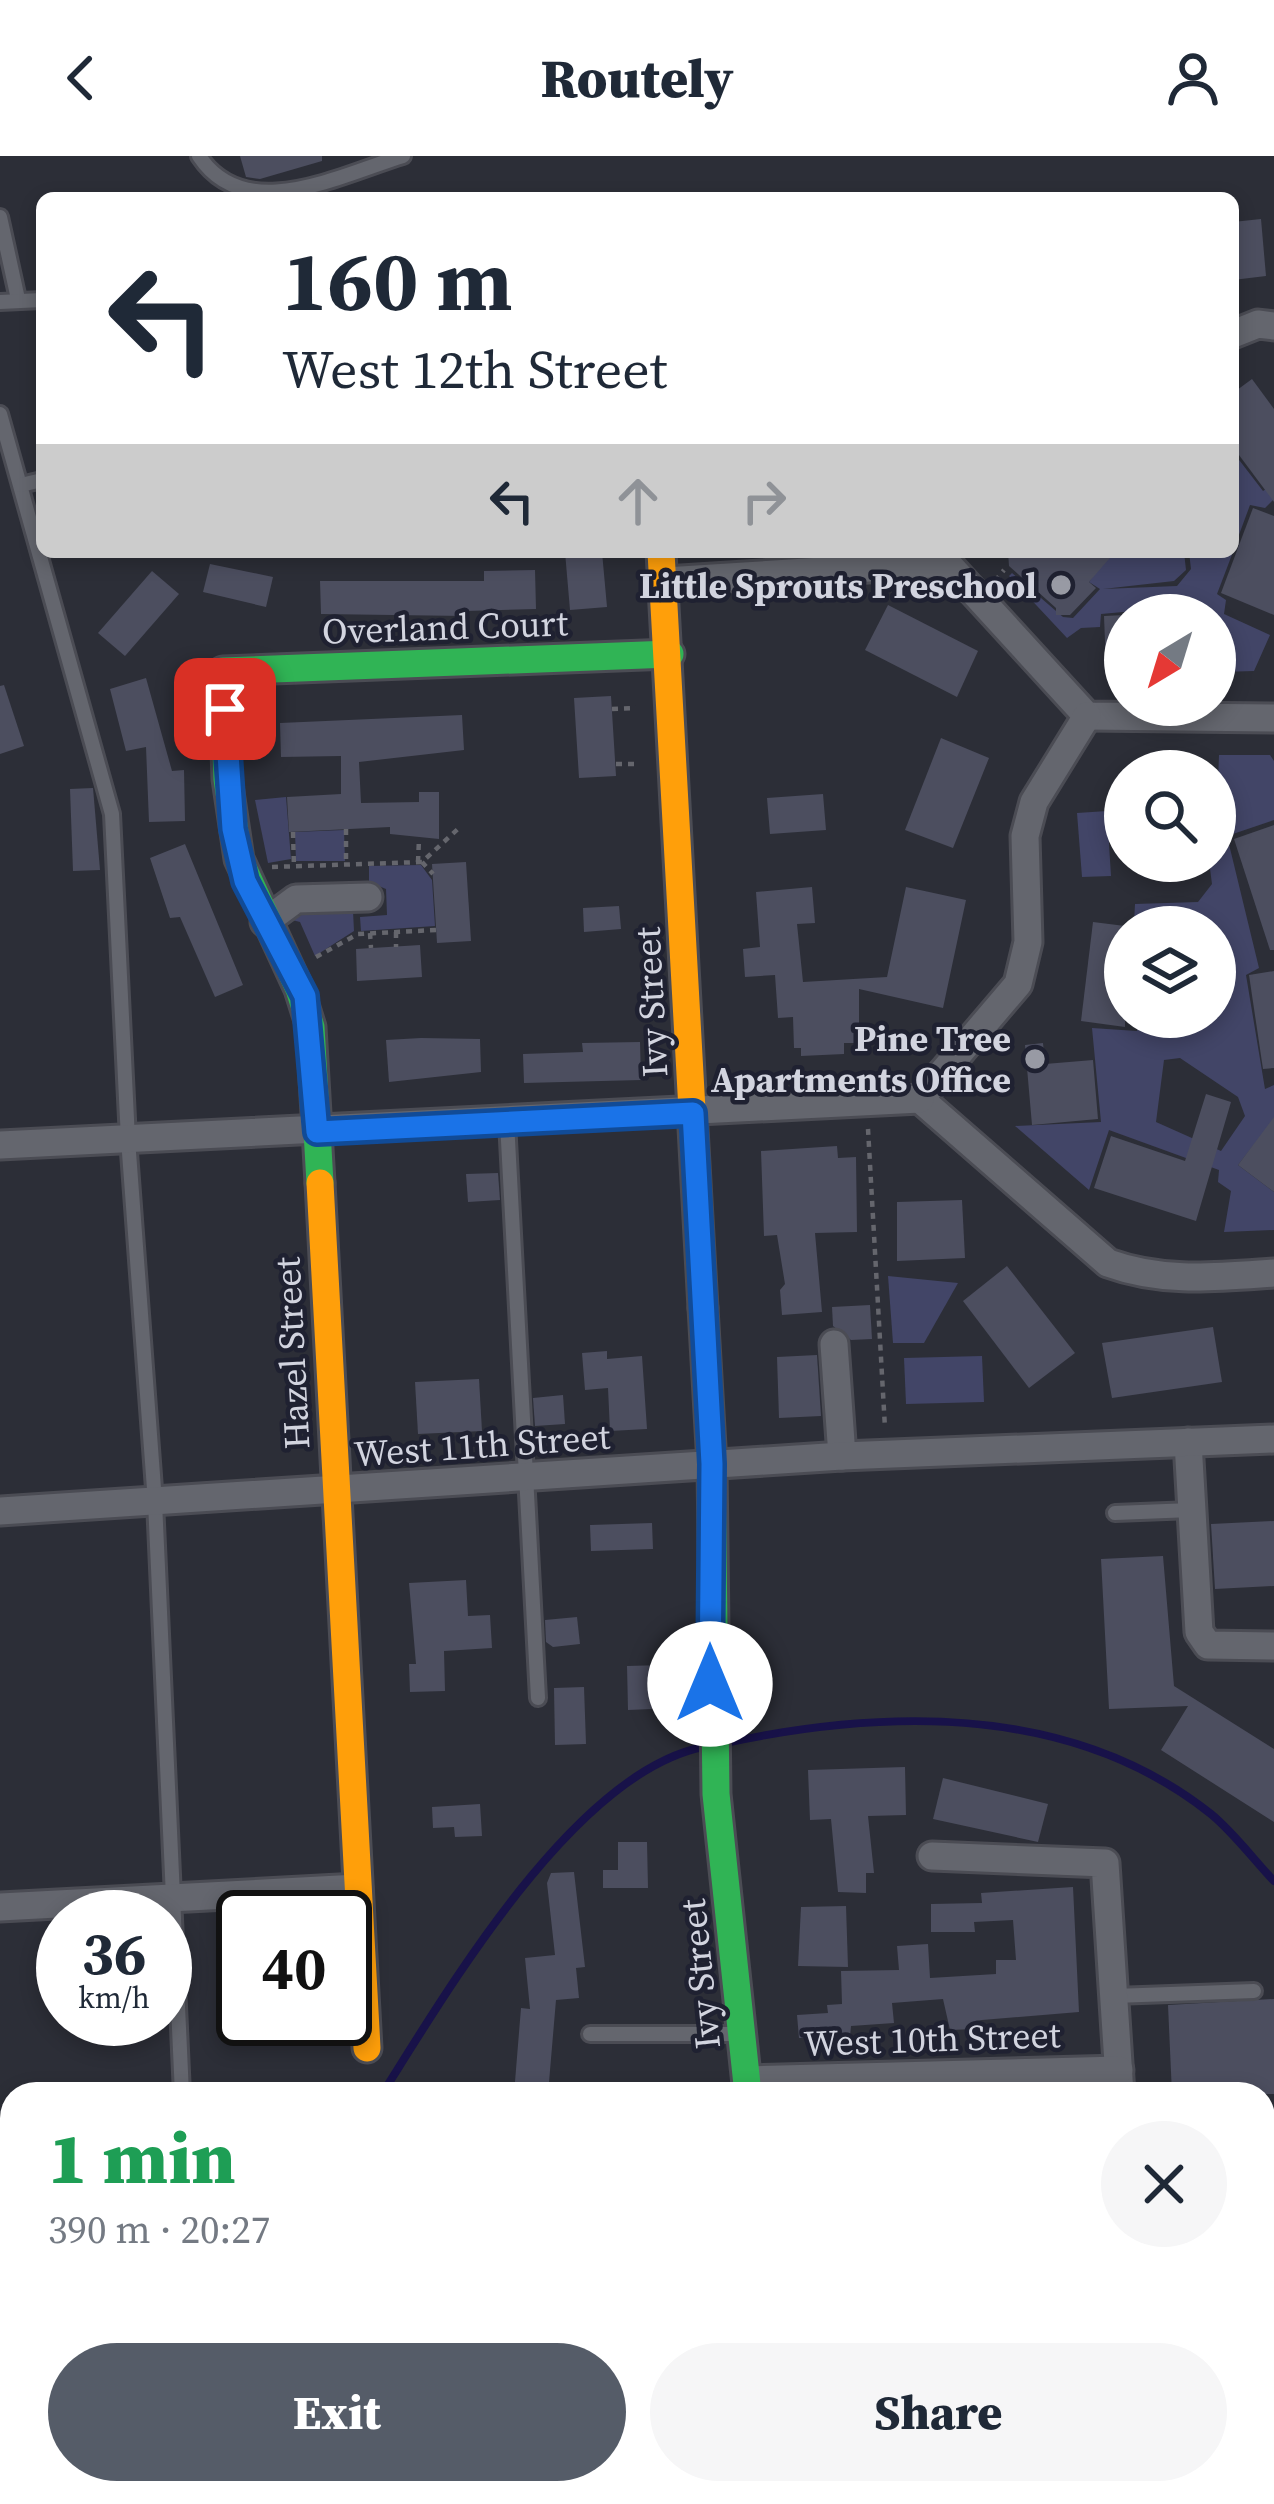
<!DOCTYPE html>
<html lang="en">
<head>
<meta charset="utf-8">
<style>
	:root { --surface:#fff; --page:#f6f6f7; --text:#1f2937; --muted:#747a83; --accent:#555c68 }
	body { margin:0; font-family:"Source Serif 4",serif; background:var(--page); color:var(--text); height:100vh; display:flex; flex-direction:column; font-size:45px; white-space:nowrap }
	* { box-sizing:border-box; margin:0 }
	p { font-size:39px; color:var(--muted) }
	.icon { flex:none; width:66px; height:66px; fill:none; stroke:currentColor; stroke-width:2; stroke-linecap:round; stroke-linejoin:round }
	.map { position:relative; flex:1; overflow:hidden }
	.panel { position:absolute; left:0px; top:1926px; width:1275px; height:423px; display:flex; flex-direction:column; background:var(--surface); border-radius:36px 36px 0 0; box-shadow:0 6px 18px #0003 }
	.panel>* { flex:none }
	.banner { position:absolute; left:36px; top:36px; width:1203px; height:366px; border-radius:18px; box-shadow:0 6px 18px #0003; background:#fff; color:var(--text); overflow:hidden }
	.needle { width:78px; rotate:218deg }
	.controls { position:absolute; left:1104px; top:438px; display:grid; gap:24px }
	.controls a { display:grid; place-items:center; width:132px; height:132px; border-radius:50%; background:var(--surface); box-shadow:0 6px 18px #0003; font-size:60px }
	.speed { position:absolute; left:36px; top:1734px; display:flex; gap:24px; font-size:60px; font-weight:700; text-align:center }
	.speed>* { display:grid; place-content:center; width:156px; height:156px; border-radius:50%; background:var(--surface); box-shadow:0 6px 18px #0003; line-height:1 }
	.speed small { font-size:30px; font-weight:400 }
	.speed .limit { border:6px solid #111; border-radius:18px; background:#fff; color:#111 }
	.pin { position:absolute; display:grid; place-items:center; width:102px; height:102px; color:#fff; margin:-51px; border-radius:24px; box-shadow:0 6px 18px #0006 }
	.me { position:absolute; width:132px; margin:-66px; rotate:0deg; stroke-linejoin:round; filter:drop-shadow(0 0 9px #0008) }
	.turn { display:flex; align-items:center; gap:42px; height:252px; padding:0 48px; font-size:54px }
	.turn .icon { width:156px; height:156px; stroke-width:2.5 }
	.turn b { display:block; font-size:84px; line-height:102px }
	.lanes { display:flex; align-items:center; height:114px; padding:0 48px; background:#0003; justify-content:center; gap:60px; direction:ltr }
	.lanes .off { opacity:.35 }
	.round { display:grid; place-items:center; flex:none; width:126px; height:126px; border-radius:63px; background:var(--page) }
	.overview { display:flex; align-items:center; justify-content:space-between; height:204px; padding:0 48px }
	h1 { font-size:72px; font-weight:800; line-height:90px; color:#1e9e55 }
	.cta { display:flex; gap:24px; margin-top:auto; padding:24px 48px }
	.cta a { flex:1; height:138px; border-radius:72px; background:var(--accent); color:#fff; font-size:48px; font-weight:800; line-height:138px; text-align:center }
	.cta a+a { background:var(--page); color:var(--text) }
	header { display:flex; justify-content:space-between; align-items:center; height:156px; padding:0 48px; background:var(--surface); font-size:54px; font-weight:800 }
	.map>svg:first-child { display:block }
</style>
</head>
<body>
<header><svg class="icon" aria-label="back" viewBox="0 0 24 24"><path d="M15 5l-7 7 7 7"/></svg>Routely<svg class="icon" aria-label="person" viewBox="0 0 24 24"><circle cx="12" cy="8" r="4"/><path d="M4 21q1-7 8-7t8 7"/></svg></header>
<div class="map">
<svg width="1274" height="2348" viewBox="0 0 1274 2348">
	<rect width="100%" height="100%" fill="#2c2e37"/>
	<!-- green -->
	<g fill="#424567" fill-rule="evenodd">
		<path d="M 1233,296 L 1263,335 L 1274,328 L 1274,343 L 1265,352 L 1250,349 L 1233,395 Z"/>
		<path d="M 1110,396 L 1184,396 L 1186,414 L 1174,425 L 1103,433 L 1177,430 L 1191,413 L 1189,396 L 1233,396 L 1217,438 L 1226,444 L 1224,458 L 1270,479 L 1254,515 L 1221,516 L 1215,459 L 1204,459 L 1202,449 L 1101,458 L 1100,471 L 1081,472 L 1067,482 L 1009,420 L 1012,417 L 1063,461 L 1073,462 L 1100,433 L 1089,426 Z"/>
		<path d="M 1219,599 L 1270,599 L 1274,605 L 1274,664 L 1227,680 L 1259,812 L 1246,819 L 1265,933 L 1274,929 L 1274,963 L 1238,1009 L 1274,1036 L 1274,1074 L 1224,1076 L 1231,1035 L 1218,1026 L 1219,1014 L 1109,974 L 1089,1034 L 1015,970 L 1101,966 L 1092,872 L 1137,875 L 1140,861 L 1215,861 L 1215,771 L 1134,767 L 1135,748 L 1198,746 L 1212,728 L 1209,705 L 1215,705 ZM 1180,902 L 1238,941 L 1245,960 L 1221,995 L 1156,966 L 1164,904 Z"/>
		<path d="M 286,641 L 291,703 L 268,707 L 255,644 Z"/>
		<path d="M 1107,655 L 1111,720 L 1082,721 L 1077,657 Z"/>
		<path d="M 344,674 L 345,705 L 296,705 L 295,676 Z"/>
		<path d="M 421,709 L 432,724 L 435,770 L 361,775 L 360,761 L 387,759 L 386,733 L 369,726 L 369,710 Z"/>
		<path d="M 309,755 L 353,755 L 354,775 L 315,800 L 300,766 L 292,764 Z"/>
		<path d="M 888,1120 L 958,1127 L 924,1187 L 893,1187 Z"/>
		<path d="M 982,1200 L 984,1246 L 906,1248 L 904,1202 Z"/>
	</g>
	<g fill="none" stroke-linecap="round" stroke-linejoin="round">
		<!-- stream -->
		<g stroke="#181249" stroke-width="8">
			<path d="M 730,1586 C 893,1552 1074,1549 1211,1658 C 1234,1677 1254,1704 1274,1725"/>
			<path d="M 382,1938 C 449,1832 575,1617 703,1591"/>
		</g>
	</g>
	<!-- building -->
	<g fill="#4c4e5f">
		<path d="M 240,0 L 322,0 L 322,5 L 260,23 L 246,21 Z"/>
		<path d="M 1261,63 L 1266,120 L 1233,124 L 1233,66 Z"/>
		<path d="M 1252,223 L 1274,253 L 1274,346 L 1233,291 L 1233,237 Z"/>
		<path d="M 1253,352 L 1274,360 L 1274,459 L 1221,437 Z"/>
		<path d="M 565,396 L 602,396 L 607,451 L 570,454 Z"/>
		<path d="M 1008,396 L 1115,396 L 1089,426 L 1096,432 L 1070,459 L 1056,459 L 1056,452 L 1009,410 Z"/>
		<path d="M 210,408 L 273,421 L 266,451 L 203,436 Z"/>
		<path d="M 535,414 L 536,453 L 465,455 L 465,460 L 321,458 L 320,425 L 484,425 L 484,415 Z"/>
		<path d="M 152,415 L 179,438 L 125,500 L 98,477 Z"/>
		<path d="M 888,449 L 978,495 L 957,541 L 865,494 Z"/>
		<path d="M 1125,459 L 1125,510 L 1106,511 L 1104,460 Z"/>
		<path d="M 146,522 L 172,615 L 184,614 L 185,665 L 149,666 L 146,591 L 126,595 L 110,533 Z"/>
		<path d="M 4,529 L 24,590 L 0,598 L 0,530 Z"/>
		<path d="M 611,540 L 616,620 L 579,622 L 574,542 Z"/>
		<path d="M 462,559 L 464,594 L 359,606 L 361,647 L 419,646 L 419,636 L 439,636 L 439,683 L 390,678 L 390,671 L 289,676 L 287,641 L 341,638 L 341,600 L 281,601 L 280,567 Z"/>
		<path d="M 941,582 L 989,602 L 953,692 L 905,674 Z"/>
		<path d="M 93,632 L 100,714 L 73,715 L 70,633 Z"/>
		<path d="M 823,638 L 826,674 L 770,678 L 767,642 Z"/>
		<path d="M 1274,669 L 1274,794 L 1270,794 L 1234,683 Z"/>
		<path d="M 185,688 L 243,829 L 215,841 L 180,761 L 170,762 L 150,702 Z"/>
		<path d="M 466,706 L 471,785 L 437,787 L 432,708 Z"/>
		<path d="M 812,731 L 815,767 L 797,768 L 803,826 L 887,821 L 906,731 L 966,744 L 943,852 L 859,833 L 859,887 L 844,887 L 844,898 L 801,900 L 801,892 L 794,892 L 793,861 L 778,862 L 775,819 L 745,821 L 743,793 L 760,791 L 756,736 Z"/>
		<path d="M 619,750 L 621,773 L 584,776 L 583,752 Z"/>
		<path d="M 1093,766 L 1125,770 L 1125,871 L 1081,865 Z"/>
		<path d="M 420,789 L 422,821 L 357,825 L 356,793 Z"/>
		<path d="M 1274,815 L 1274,912 L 1263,913 L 1249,819 Z"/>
		<path d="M 421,882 L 480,883 L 481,916 L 389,926 L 386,884 Z"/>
		<path d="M 640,886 L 641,924 L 524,927 L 523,898 L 583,896 L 582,887 Z"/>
		<path d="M 1043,887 L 1045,908 L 1093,904 L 1098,963 L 1032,969 L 1025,889 Z"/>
		<path d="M 1206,938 L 1231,946 L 1196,1065 L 1094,1032 L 1111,980 L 1185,1005 Z"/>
		<path d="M 1274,961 L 1274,1036 L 1238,1009 Z"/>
		<path d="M 837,990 L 838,1002 L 856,1001 L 857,1076 L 815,1077 L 822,1156 L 782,1159 L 780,1134 L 785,1128 L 777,1079 L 764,1080 L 761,995 Z"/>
		<path d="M 498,1017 L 500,1044 L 468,1046 L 466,1018 Z"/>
		<path d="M 962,1044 L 965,1102 L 897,1105 L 897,1046 Z"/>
		<path d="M 1007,1110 L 1075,1197 L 1029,1232 L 963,1145 Z"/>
		<path d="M 870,1149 L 872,1183 L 851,1184 L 833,1170 L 832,1151 Z"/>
		<path d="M 1213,1171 L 1222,1226 L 1112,1242 L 1102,1187 Z"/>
		<path d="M 607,1195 L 607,1203 L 642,1200 L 647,1273 L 610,1275 L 608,1232 L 585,1234 L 582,1197 Z"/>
		<path d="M 817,1199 L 821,1260 L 779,1262 L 777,1201 Z"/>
		<path d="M 479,1223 L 482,1275 L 418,1278 L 415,1226 Z"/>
		<path d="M 563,1239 L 565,1268 L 535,1270 L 533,1242 Z"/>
		<path d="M 1274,1365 L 1274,1430 L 1215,1433 L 1211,1368 Z"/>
		<path d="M 652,1367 L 653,1393 L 591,1395 L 590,1369 Z"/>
		<path d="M 1163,1400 L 1174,1530 L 1274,1593 L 1274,1666 L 1161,1594 L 1188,1550 L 1109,1553 L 1101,1403 Z"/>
		<path d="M 466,1424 L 468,1460 L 490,1459 L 492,1492 L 444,1495 L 445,1535 L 410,1536 L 409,1508 L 416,1508 L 409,1427 Z"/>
		<path d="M 577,1461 L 580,1488 L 553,1491 L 546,1486 L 545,1464 Z"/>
		<path d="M 663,1509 L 664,1533 L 651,1533 L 652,1553 L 628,1554 L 627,1510 Z"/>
		<path d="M 584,1531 L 586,1588 L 555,1589 L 554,1532 Z"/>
		<path d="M 905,1611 L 906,1659 L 868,1660 L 874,1717 L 866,1717 L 866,1737 L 838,1736 L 831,1663 L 810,1664 L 808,1614 Z"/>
		<path d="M 943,1622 L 1048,1648 L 1038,1686 L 933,1663 Z"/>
		<path d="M 480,1648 L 482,1680 L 455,1681 L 454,1671 L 433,1672 L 432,1651 Z"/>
		<path d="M 618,1686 L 647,1686 L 648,1732 L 603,1732 L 603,1714 L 618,1714 Z"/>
		<path d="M 574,1716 L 585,1811 L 576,1812 L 579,1842 L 556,1844 L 548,1938 L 514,1938 L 521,1852 L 530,1853 L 525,1802 L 555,1799 L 547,1727 L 551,1717 Z"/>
		<path d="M 1073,1731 L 1079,1856 L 982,1864 L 975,1865 L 975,1873 L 950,1874 L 943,1843 L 892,1847 L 894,1867 L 851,1870 L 850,1881 L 799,1882 L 797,1859 L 828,1857 L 827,1849 L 842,1848 L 841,1815 L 899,1814 L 897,1790 L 928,1788 L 930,1822 L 996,1818 L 996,1804 L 1016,1804 L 1013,1764 L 974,1766 L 975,1776 L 931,1776 L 931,1748 L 982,1747 L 981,1737 Z"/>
		<path d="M 846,1750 L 848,1811 L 798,1810 L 801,1751 Z"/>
		<path d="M 1274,1843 L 1274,1938 L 1172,1938 L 1168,1849 Z"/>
	</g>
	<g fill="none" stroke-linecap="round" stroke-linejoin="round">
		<defs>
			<g id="lane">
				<path d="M 199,0 C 245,70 340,19 403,0"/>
				<path d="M 0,61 L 18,143"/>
				<path d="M 0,146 L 42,144"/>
				<path d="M 0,258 L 112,658 L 128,983 L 155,1346 L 182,1938"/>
				<path d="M 21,329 L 42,324"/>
				<path d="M 507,966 L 538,1542"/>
				<path d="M 1115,1357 L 1192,1354"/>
				<path d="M 1114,1840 L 1254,1835"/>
				<path d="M 590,1878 L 738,1878"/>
			</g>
			<g id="street">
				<path d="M 1233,178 L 1258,168 L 1274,170"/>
				<path d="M 665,425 L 947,407 L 1087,560 L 1274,562"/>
				<path d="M 265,766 L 296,743 L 368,741"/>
				<path d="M 920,943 L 1018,828 L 1028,786 L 1025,680 L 1034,646 L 1087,560"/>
				<path d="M 920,943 L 1108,1107 C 1163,1127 1216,1121 1274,1117"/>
				<path d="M 0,989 L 920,943"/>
				<path d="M 834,1188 L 842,1300"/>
				<path d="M 1188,1286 L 1199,1476 L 1208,1489 L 1274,1490"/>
				<path d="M 0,1355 L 842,1300 L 1274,1283"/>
				<path d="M 932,1700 L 1105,1707 L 1120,1938"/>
				<path d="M 0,1751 L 358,1732"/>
				<path d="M 747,1924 L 1119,1914"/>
				<path d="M 1263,2095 L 1274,2087"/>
				<path d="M 0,2194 L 12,2316"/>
				<path d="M 14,2337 L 16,2348"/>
				<path d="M 393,2337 L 393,2348"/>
				<path d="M 771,2337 L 771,2348"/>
				<path d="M 1151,2337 L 1152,2348"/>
			</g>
			<g id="fast">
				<path d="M 320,1027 L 311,871 L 299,833 L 239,703 L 227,623 L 223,515 L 670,498"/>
				<path d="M 703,1152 L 712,1308 L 716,1638 L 748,1938"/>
				<path d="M 1263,2286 L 1274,2285"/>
			</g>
			<g id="slow">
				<path d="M 661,396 L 703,1152"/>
				<path d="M 320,1027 L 367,1892"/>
				<path d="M 79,2348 L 271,2337"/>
			</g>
		</defs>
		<!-- lane casing -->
		<use href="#lane" stroke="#4b4c54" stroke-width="20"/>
		<!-- street casing -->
		<use href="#street" stroke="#4b4c54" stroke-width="33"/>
		<!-- fast casing -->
		<use href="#fast" stroke="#4b4c54" stroke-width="33"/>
		<!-- slow casing -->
		<use href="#slow" stroke="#4b4c54" stroke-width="33"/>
		<!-- path -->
		<g stroke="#65666d" stroke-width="4.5" stroke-dasharray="6 6" stroke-linecap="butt">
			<path d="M 995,425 L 1004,414"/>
			<path d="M 612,553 L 636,552"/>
			<path d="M 616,608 L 639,608"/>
			<path d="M 346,673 L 346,709"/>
			<path d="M 293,676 L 294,712"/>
			<path d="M 418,706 L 419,683"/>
			<path d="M 422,706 L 433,718"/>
			<path d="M 272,711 L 422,706 L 460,671"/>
			<path d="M 396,776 L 396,791"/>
			<path d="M 370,777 L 371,792"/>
			<path d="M 316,801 L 358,778 L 436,774"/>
			<path d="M 868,973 L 885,1272"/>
		</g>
		<!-- lane -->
		<use href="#lane" stroke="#64666e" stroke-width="14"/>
		<!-- street -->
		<use href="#street" stroke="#64666e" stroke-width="27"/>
		<!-- fast -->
		<use href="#fast" stroke="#30b455" stroke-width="27"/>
		<!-- slow -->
		<use href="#slow" stroke="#ff9f0a" stroke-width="27"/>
	</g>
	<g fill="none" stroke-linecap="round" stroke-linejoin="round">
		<defs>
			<path id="route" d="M 225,553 L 233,673 L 245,725 L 305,840 L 317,976 L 693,957 L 712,1308 L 710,1528"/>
		</defs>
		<!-- route casing -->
		<use href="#route" stroke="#114b97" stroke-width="30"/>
		<!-- route -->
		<use href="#route" stroke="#1a73e8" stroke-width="21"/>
	</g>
	<!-- markers -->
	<g fill="#989aa4" stroke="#1f2131" stroke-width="4.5">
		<circle cx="1061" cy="429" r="12"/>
		<circle cx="1035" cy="903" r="12"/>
	</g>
	<g text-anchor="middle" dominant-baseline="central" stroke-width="9" stroke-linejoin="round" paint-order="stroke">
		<!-- poi labels -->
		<g font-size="36" font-weight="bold" fill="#d2d4df" stroke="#1f2131" text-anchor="end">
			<text x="1037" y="429">Little Sprouts Preschool</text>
			<text x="1011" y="882">Pine Tree<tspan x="1011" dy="41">Apartments Office</tspan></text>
		</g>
		<!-- street labels -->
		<g font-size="36" fill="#d2d4df" stroke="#1f2131">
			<text transform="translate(445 471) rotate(-2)">Overland Court</text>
			<text transform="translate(651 846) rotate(-93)">Ivy Street</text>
			<text transform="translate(292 1197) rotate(-93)">Hazel Street</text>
			<text transform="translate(482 1289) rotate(-4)">West 11th Street</text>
			<text transform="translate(700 1818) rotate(-96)">Ivy Street</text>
			<text transform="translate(932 1883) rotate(-2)">West 10th Street</text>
		</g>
	</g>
</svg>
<div class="controls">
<a><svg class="needle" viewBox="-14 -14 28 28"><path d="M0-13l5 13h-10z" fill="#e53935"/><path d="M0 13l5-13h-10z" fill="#747a83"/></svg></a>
<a><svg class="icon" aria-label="search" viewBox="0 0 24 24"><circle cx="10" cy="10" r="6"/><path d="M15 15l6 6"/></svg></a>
<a><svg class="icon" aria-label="layers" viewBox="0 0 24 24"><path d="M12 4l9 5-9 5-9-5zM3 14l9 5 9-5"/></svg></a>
</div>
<div class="speed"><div>36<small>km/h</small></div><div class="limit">40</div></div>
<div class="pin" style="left:225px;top:553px;background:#d93025"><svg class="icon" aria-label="arrive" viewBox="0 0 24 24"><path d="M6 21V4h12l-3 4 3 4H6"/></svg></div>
<svg class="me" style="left:710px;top:1528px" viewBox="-20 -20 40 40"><circle r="19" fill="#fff"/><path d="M0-13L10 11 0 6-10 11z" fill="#1a73e8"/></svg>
<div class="banner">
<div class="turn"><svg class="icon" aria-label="left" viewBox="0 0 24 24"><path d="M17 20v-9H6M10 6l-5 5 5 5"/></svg><div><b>160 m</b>West 12th Street</div></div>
<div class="lanes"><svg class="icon" aria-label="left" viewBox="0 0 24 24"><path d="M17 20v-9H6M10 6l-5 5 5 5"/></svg><svg class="icon off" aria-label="ahead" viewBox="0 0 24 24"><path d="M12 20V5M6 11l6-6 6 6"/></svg><svg class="icon off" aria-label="right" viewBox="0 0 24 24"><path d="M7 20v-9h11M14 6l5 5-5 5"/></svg></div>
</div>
<section class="panel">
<div class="overview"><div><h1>1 min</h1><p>390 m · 20:27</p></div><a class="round"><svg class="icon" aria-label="close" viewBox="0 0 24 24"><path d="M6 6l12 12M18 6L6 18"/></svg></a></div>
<div class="cta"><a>Exit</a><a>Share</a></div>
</section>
</div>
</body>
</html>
